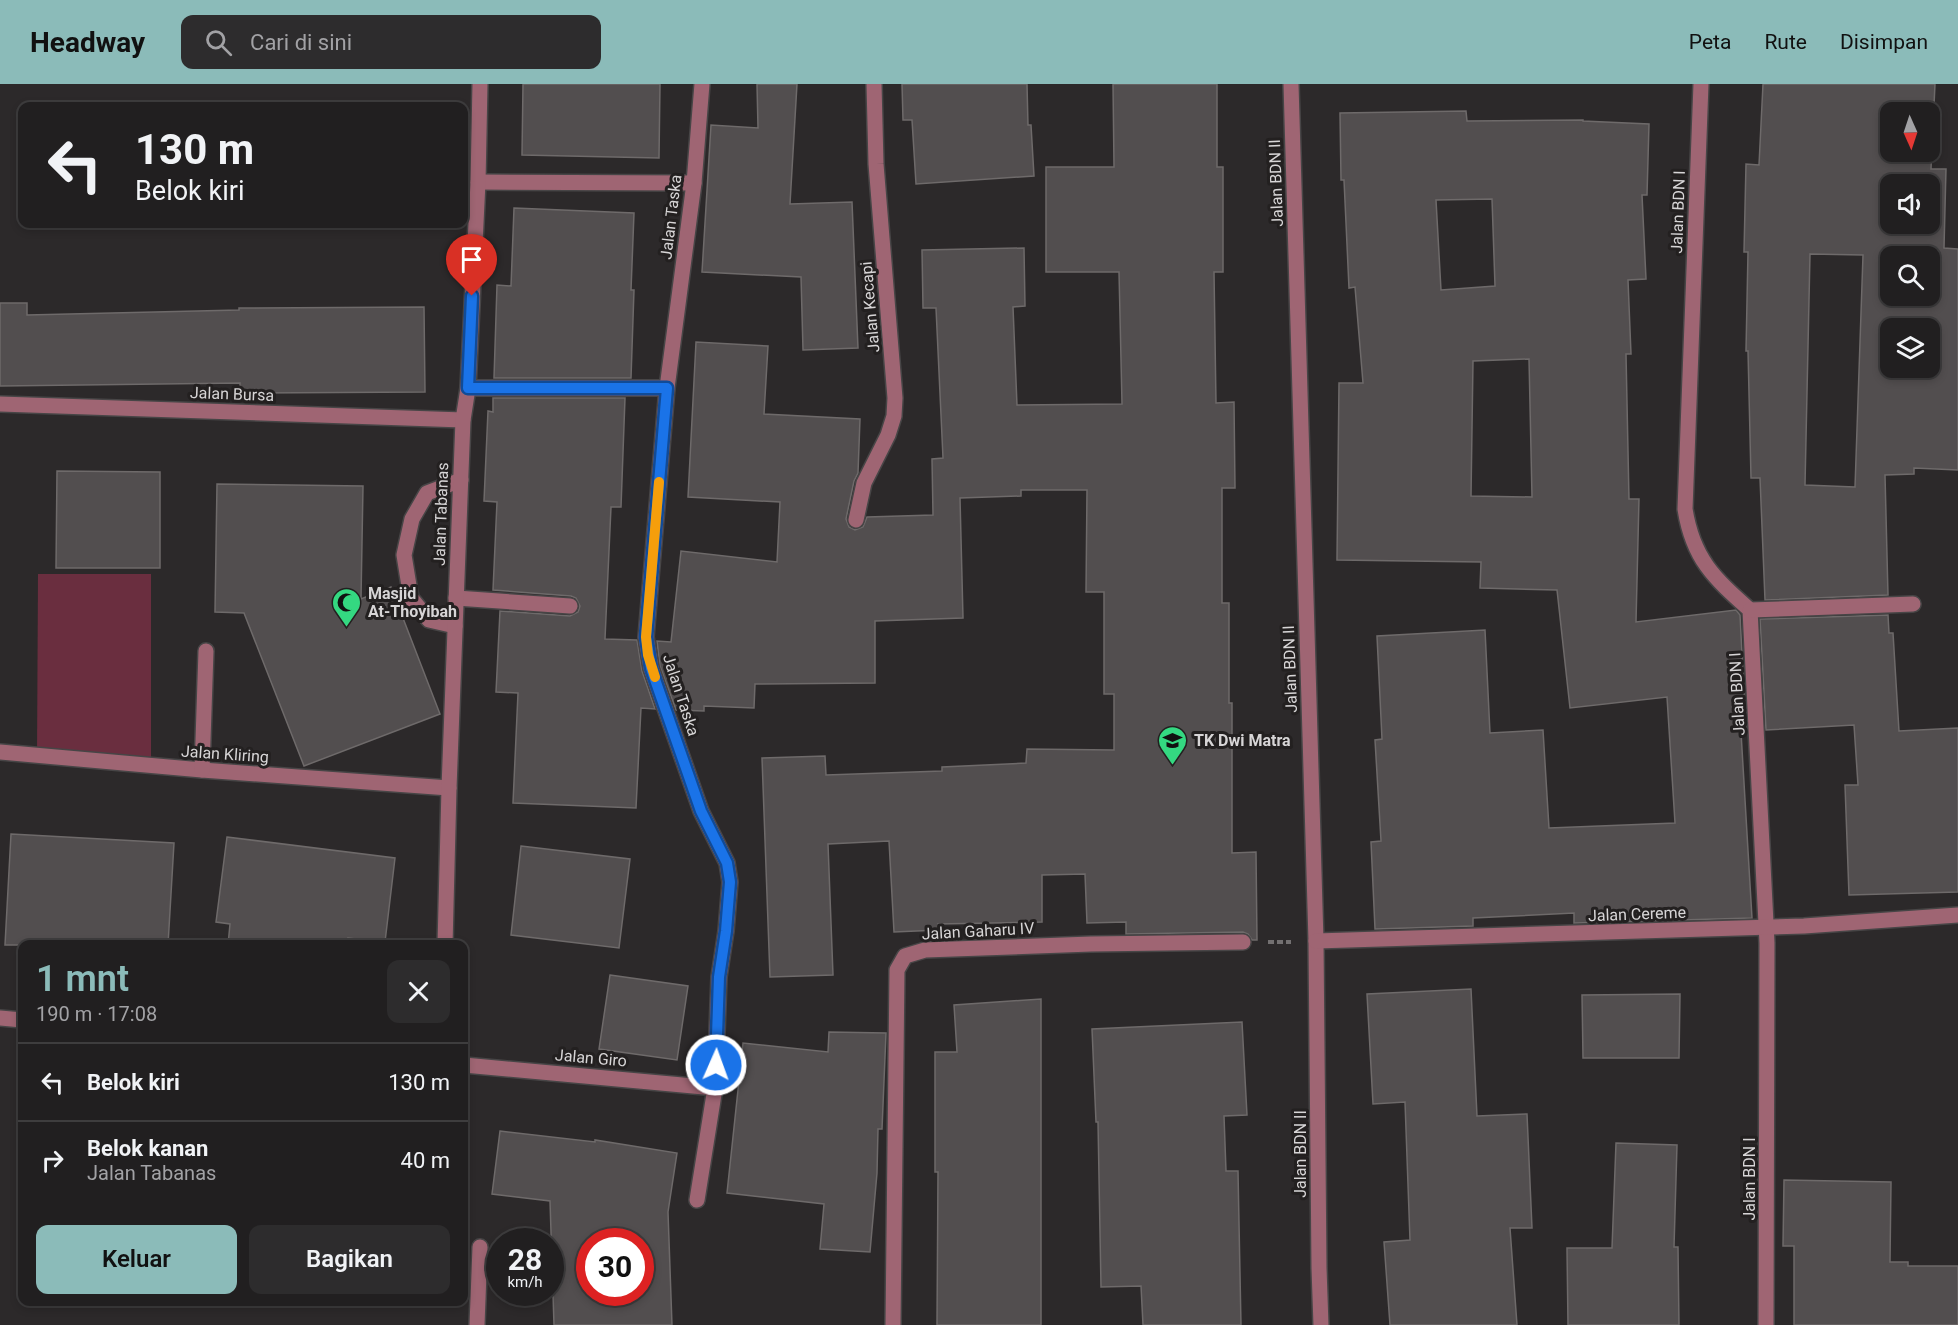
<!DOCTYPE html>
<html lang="id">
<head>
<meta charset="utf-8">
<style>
	:root { --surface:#211f20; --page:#2d2c2d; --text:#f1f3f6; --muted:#a2a2a5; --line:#3e3d3e; --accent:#8bbbb9 }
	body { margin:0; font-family:Roboto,sans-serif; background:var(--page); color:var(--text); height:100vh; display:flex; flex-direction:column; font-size:22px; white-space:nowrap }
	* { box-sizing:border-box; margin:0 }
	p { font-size:20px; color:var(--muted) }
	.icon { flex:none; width:33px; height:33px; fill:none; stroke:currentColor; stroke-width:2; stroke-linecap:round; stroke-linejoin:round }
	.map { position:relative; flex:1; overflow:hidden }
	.side { position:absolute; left:18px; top:856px; width:450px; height:366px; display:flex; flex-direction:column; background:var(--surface); border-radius:12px; box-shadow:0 3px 9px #0003,0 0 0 2px var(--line) }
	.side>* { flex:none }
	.guide { position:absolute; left:18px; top:18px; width:450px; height:126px; border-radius:12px; box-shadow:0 3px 9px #0003,0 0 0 2px var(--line); background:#211f20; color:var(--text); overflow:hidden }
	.needle { width:39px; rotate:177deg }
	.fabs { position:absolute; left:1880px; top:18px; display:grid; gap:12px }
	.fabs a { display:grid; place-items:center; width:60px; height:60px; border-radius:12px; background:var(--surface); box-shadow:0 3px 9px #0003,0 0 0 2px var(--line); font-size:30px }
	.speed { position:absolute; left:486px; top:1144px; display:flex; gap:12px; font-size:30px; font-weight:700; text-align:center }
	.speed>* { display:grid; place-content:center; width:78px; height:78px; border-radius:50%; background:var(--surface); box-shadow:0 3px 9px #0003,0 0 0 2px var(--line); line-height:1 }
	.speed small { font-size:15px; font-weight:400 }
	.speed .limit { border:9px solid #d22; background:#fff; color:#111 }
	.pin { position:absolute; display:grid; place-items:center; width:51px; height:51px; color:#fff; margin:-62px -26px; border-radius:50% 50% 50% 0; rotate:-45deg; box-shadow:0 0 6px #0007 }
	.pin .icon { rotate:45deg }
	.me { position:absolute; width:66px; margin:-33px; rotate:2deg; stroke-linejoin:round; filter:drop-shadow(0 0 4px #0008) }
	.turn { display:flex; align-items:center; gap:21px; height:126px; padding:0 18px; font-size:27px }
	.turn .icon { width:78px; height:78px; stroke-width:2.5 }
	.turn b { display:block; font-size:42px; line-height:51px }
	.round { display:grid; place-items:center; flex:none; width:63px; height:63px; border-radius:12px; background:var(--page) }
	.summary { display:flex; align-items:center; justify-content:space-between; height:102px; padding:0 18px }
	h1 { font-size:36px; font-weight:600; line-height:45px; color:var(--accent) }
	.button { display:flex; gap:12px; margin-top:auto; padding:12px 18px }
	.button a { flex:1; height:69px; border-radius:12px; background:var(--accent); color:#111; font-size:24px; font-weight:600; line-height:69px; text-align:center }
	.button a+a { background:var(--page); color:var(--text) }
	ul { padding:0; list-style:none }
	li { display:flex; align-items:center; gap:18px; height:78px; padding:0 18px; border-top:2px solid var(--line) }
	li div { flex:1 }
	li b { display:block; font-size:22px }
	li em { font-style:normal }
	header { display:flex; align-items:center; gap:36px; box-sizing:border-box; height:84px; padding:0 30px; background:var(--accent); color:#111 }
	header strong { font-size:28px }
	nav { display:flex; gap:33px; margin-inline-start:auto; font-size:21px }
	.search { width:420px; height:54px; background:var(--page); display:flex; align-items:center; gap:15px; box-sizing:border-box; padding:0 21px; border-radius:12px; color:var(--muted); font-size:22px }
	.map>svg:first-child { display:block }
</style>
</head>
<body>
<header>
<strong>Headway</strong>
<div class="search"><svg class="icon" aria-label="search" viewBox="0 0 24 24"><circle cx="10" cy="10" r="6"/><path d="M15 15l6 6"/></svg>Cari di sini</div>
<nav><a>Peta</a><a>Rute</a><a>Disimpan</a></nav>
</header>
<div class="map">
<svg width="1958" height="1241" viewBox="0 0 1958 1241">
	<rect width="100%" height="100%" fill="#2c292a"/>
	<!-- green -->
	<path fill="#6a2e3f" d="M 38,490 L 151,490 L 151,673 L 37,673 Z"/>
	<!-- building -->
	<g fill="#524e4f" stroke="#6e6a6a" stroke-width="1.5" fill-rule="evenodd">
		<path d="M 523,0 L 660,0 L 659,74 L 522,71 Z"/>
		<path d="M 757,0 L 797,0 L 790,120 L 852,118 L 858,264 L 803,266 L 801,193 L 702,188 L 711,41 L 758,44 Z"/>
		<path d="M 902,0 L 1027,0 L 1028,41 L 1031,41 L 1034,92 L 916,100 L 912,36 L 903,36 Z"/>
		<path d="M 1113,0 L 1217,0 L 1217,83 L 1223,83 L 1223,188 L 1214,188 L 1216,319 L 1234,318 L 1235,404 L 1222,404 L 1222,519 L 1229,519 L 1229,619 L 1232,619 L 1232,769 L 1256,768 L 1257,856 L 1252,856 L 1248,850 L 1243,848 L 1126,850 L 1126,838 L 1087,839 L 1085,790 L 1042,791 L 1042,838 L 938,840 L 939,846 L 894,848 L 889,757 L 828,760 L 833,891 L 770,893 L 762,674 L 825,672 L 826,691 L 942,687 L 942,683 L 1026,679 L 1027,665 L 1114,666 L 1114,610 L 1104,610 L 1104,508 L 1086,508 L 1087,406 L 1021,406 L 1021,412 L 960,414 L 963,534 L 875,537 L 875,599 L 755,600 L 754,624 L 704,622 L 704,627 L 676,626 L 660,582 L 657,557 L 671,558 L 681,467 L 777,478 L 780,418 L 688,413 L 696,258 L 768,262 L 764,330 L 860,335 L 858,389 L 854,397 L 846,435 L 849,443 L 855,446 L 863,443 L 867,433 L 933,431 L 932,375 L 943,374 L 936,224 L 923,224 L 922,166 L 1024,164 L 1025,222 L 1013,223 L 1017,321 L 1122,320 L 1119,188 L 1046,188 L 1046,83 L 1114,83 Z"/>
		<path d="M 1763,0 L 1935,0 L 1931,85 L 1946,85 L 1944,164 L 1958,165 L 1958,386 L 1914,384 L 1914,390 L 1885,391 L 1888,511 L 1765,516 L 1760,394 L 1751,394 L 1748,267 L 1746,267 L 1748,168 L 1744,168 L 1746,80 L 1759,81 ZM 1890,28 L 1929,28 L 1929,68 L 1890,68 ZM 1890,100 L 1929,100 L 1929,140 L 1890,140 ZM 1810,170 L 1863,171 L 1855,403 L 1805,401 ZM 1890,172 L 1929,172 L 1929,212 L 1890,212 ZM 1890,244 L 1929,244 L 1929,284 L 1890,284 Z"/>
		<path d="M 1466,27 L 1467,37 L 1583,36 L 1583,37 L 1649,40 L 1647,111 L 1642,111 L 1646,195 L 1628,196 L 1631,270 L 1626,270 L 1629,415 L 1639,415 L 1636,538 L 1736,526 L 1740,531 L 1746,648 L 1741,648 L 1752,834 L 1574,839 L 1574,829 L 1473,834 L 1473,842 L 1375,845 L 1371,758 L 1381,757 L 1375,656 L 1382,655 L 1377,552 L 1485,546 L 1490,649 L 1543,646 L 1549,744 L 1675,739 L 1667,613 L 1570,624 L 1557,506 L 1480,504 L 1481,478 L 1337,476 L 1339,299 L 1363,299 L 1355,203 L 1349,204 L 1344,96 L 1341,96 L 1340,29 ZM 1492,115 L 1495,202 L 1441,206 L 1436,116 ZM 1529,275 L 1532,413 L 1471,412 L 1473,277 Z"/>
		<path d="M 514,124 L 634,129 L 631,206 L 634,206 L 631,294 L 494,294 L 497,201 L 511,202 Z"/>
		<path d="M 0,219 L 27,219 L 27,231 L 239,226 L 239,224 L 424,223 L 425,308 L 240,309 L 240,299 L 0,302 Z"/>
		<path d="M 493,314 L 625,314 L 621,423 L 611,423 L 605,555 L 637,556 L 642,587 L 655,625 L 641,624 L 636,724 L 513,719 L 518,609 L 496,608 L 500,527 L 570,532 L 578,528 L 580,522 L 576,514 L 571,512 L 493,506 L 497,418 L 484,417 L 488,327 L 493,328 Z"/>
		<path d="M 57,387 L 160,388 L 160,484 L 56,484 Z"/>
		<path d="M 217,400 L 363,402 L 361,515 L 391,503 L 440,630 L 304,682 L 244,529 L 215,528 Z"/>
		<path d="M 1888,531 L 1889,549 L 1893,549 L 1899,647 L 1958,644 L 1958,808 L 1849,811 L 1845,701 L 1858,701 L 1854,641 L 1766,646 L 1760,535 Z"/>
		<path d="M 11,750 L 174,759 L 168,861 L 5,861 Z"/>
		<path d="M 227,753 L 395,774 L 385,858 L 348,854 L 348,861 L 228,861 L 230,840 L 216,838 Z"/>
		<path d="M 521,762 L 630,775 L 619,864 L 511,851 Z"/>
		<path d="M 610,891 L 688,902 L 677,976 L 599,965 Z"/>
		<path d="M 1471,905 L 1477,1032 L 1527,1030 L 1532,1144 L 1510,1144 L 1517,1241 L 1390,1241 L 1384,1158 L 1410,1156 L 1405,1018 L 1373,1020 L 1367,910 Z"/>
		<path d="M 1680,910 L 1679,974 L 1583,974 L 1582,911 Z"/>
		<path d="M 1041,915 L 1041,1241 L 937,1241 L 938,1088 L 935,1088 L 935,968 L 957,968 L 954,921 Z"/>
		<path d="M 1242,938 L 1247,1031 L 1224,1032 L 1226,1087 L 1238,1087 L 1241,1241 L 1143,1241 L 1141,1202 L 1101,1203 L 1098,1038 L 1096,1038 L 1092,945 Z"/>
		<path d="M 829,948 L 886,949 L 882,1045 L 878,1045 L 877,1089 L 870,1168 L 820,1165 L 824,1120 L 727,1109 L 743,959 L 828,968 Z"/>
		<path d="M 500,1047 L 595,1058 L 595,1056 L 677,1069 L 668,1128 L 672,1241 L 554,1241 L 550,1117 L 492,1110 ZM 590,1158 L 640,1158 L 640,1209 L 590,1209 Z"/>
		<path d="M 1616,1059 L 1677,1061 L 1674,1163 L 1678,1163 L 1679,1241 L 1568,1241 L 1567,1164 L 1612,1164 Z"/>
		<path d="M 1784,1096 L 1891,1098 L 1890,1178 L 1908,1178 L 1908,1182 L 1958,1182 L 1958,1241 L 1794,1241 L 1794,1162 L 1783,1162 Z"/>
	</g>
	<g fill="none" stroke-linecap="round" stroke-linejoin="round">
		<defs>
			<g id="minor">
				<path d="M 1291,0 L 1316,857 L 1319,1184 L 1321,1241"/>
				<path d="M 1701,0 L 1685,425 C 1693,475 1714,494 1750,526 L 1767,859 L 1766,1241"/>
				<path d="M 478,98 L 694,99"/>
				<path d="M 468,304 L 667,304"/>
				<path d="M 0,320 L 463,336"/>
				<path d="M 856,436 L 864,399 L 888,351 L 894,332 L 895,314 L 876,80 L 874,0"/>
				<path d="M 456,514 L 570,522"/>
				<path d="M 1750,526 L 1913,520"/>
				<path d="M 455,542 L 429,536 L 411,514 L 404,471 L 412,435 L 427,409 L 461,396"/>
				<path d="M 0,668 L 202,686 L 449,704"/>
				<path d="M 202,686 L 206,567"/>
				<path d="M 1316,857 L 1804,842 L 1958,831"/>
				<path d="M 445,861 L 449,704 L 463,336 L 468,304 L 478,98 L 480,0"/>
				<path d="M 0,934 L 22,936"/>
				<path d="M 464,981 L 715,1004"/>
				<path d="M 697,1116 L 715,1004 L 719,893 L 726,847 L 730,798 L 727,779 L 701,727 L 651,584 L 646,553 L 667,304 L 694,99 L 702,0"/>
				<path d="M 477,1241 L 480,1163"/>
				<path d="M 893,1241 L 897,886 L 905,872 L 925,866 L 1091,860 L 1243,858"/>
			</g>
		</defs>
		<!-- minor casing -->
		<use href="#minor" stroke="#474546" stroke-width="18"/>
		<!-- path -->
		<path stroke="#737071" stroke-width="4" stroke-dasharray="6 3" stroke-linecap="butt" d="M 1268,858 L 1291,858"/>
		<!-- minor -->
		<use href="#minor" stroke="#9f6573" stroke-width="15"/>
	</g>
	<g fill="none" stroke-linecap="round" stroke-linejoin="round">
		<defs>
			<path id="route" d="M 472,212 L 468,304 L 667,304 L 646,553 L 651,584 L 701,727 L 727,779 L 730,798 L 726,847 L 719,893 L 716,981"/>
		</defs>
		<!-- route casing -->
		<use href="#route" stroke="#114b97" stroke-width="15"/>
		<!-- route -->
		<use href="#route" stroke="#1a73e8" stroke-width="10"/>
		<!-- slow -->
		<path stroke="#f59e0b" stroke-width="10" d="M 655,593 L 648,571 L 646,553 L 659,398"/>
	</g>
	<!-- icons -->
	<defs>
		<symbol id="mosque-pin" viewBox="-11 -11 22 30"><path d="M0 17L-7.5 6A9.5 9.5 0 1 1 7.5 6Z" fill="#34d881" stroke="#232020"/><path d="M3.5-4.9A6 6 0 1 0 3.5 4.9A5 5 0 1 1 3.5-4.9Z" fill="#111"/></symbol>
		<symbol id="school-pin" viewBox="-11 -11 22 30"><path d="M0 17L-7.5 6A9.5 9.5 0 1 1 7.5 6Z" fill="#34d881" stroke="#232020"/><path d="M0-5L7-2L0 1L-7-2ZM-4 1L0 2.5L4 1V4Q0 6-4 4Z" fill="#111"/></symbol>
	</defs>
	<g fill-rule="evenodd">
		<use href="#mosque-pin" x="330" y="502" width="33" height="45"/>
		<use href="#school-pin" x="1156" y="640" width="33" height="45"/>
	</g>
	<g text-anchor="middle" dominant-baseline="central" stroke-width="6" stroke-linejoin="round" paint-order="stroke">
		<!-- street labels -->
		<g font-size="16" fill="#d7d5d6" stroke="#232020">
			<text transform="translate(1276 99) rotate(-92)">Jalan BDN II</text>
			<text transform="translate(1678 128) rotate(-88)">Jalan BDN I</text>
			<text transform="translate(671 133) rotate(-83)">Jalan Taska</text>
			<text transform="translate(870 223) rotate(-95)">Jalan Kecapi</text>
			<text transform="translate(232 310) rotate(2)">Jalan Bursa</text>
			<text transform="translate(441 430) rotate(-88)">Jalan Tabanas</text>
			<text transform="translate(1290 585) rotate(-92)">Jalan BDN II</text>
			<text transform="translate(1737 610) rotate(-93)">Jalan BDN I</text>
			<text transform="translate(681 611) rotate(72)">Jalan Taska</text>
			<text transform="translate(225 670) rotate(4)">Jalan Kliring</text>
			<text transform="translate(1637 830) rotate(-2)">Jalan Cereme</text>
			<text transform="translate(978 847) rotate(-3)">Jalan Gaharu IV</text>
			<text transform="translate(591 974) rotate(5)">Jalan Giro</text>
			<text transform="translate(1300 1070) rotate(-90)">Jalan BDN II</text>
			<text transform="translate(1749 1095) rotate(-90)">Jalan BDN I</text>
		</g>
		<!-- poi labels -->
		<g font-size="16" font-weight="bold" fill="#d7d5d6" stroke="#232020" text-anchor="start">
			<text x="368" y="509">Masjid<tspan x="368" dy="18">At-Thoyibah</tspan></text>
			<text x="1194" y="656">TK Dwi Matra</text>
		</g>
	</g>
</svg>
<div class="fabs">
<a><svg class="needle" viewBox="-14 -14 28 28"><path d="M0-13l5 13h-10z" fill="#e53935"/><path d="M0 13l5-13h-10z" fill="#a2a2a5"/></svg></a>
<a><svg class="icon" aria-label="sound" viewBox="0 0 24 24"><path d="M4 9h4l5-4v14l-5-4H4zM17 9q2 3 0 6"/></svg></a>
<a><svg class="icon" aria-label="search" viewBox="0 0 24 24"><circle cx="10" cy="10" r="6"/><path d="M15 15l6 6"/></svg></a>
<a><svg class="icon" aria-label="layers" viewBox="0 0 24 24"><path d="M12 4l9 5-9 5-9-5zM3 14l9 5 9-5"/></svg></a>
</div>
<div class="speed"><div>28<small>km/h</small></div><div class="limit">30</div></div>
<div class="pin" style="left:472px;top:212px;background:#d93025"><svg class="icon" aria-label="arrive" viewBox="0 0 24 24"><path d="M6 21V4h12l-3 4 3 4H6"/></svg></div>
<svg class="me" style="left:716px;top:981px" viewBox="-20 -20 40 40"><circle r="17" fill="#1a73e8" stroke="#fff" stroke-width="3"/><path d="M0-11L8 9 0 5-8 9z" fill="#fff"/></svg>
<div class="guide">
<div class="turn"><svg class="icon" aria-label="left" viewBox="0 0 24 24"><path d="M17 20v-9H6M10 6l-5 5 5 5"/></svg><div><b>130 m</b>Belok kiri</div></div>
</div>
<section class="side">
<div class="summary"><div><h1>1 mnt</h1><p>190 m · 17:08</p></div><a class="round"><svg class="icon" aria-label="close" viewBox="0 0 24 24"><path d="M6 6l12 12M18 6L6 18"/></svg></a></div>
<ul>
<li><svg class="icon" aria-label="left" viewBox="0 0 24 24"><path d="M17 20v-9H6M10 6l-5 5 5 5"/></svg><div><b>Belok kiri</b></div><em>130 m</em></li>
<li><svg class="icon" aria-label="right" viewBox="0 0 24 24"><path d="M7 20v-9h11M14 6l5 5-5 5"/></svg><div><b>Belok kanan</b><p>Jalan Tabanas</p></div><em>40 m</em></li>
</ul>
<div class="button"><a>Keluar</a><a>Bagikan</a></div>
</section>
</div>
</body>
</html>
